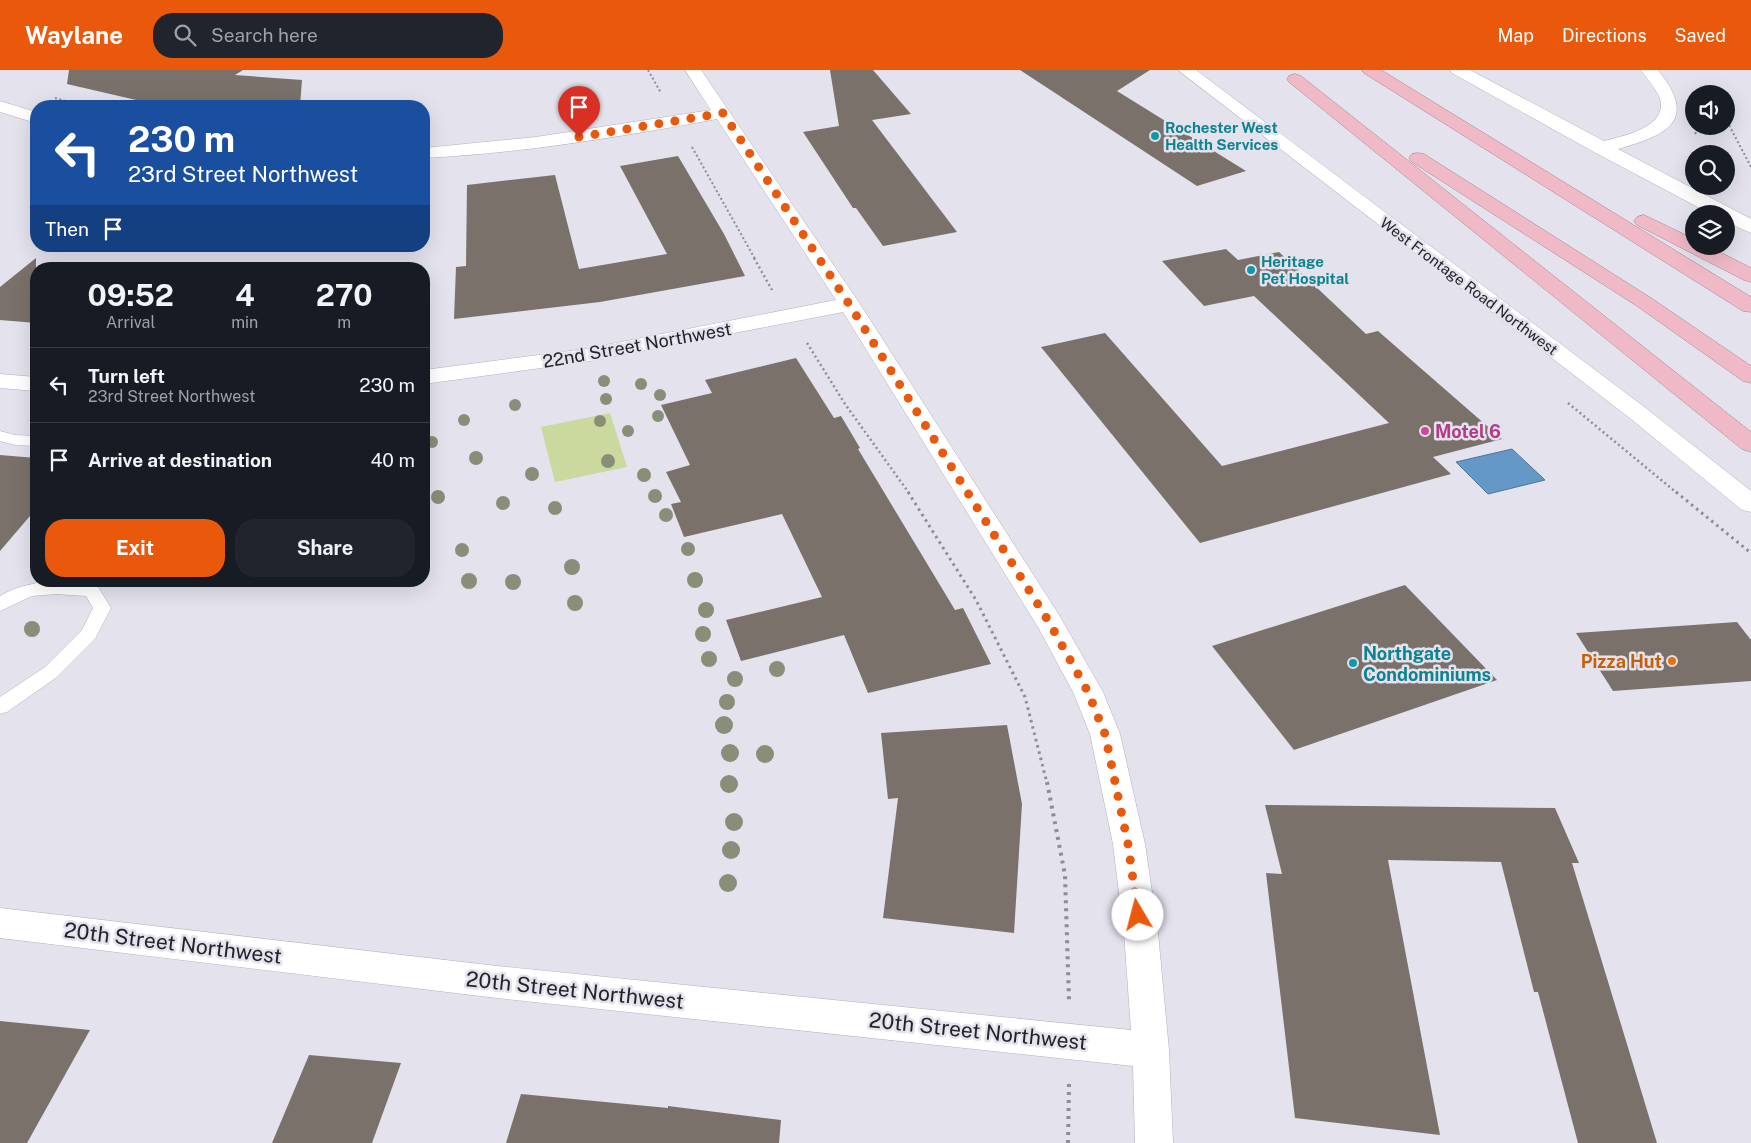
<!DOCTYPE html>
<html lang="en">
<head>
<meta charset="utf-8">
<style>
	:root { --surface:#171b24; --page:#20242c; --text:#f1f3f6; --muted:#9ea1a6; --line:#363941; --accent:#ea580c }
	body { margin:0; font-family:"Public Sans",sans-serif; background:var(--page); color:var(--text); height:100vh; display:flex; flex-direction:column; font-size:19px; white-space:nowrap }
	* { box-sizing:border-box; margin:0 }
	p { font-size:16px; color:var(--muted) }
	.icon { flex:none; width:28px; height:28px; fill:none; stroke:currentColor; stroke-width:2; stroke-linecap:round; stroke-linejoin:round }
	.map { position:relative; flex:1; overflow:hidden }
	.side { position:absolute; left:30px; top:192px; width:400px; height:325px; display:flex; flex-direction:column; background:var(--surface); border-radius:20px; box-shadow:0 5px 20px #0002 }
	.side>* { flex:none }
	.banner { position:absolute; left:30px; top:30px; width:400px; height:152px; border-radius:20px; box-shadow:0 5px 20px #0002; background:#1a4fa0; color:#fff; overflow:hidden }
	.buttons { position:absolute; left:1685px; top:15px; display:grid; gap:10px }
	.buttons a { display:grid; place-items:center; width:50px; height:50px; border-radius:50%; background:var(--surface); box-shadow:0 5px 20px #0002; font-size:25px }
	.pin { position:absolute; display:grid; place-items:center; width:42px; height:42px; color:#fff; margin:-51px -21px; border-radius:50% 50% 50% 0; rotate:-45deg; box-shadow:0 0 5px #0007 }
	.pin .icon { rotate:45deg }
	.me { position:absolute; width:55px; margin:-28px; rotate:352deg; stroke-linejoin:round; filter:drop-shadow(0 0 4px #0008) }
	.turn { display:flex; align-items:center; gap:18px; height:105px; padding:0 15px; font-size:22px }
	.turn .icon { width:65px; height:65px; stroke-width:2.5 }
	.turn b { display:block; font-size:35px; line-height:42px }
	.then { display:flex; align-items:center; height:48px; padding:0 15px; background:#0003; gap:10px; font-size:19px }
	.eta { display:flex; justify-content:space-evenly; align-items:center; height:85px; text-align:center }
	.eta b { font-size:30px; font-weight:700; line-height:35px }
	.cta { display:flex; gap:10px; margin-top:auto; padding:10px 15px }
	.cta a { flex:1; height:58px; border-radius:20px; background:var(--accent); color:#fff; font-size:20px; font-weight:700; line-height:58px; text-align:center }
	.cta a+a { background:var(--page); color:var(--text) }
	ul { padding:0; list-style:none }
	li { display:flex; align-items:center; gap:15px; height:75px; padding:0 15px; border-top:1px solid var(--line) }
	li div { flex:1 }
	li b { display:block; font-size:19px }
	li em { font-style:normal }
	header { display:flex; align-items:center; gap:30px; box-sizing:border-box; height:70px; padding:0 25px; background:var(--accent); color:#fff }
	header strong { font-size:24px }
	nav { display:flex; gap:28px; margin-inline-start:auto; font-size:18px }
	.search { width:350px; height:45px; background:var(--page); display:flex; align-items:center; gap:12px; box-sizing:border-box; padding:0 18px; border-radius:20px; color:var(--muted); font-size:19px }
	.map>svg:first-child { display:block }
</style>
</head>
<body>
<header>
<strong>Waylane</strong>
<div class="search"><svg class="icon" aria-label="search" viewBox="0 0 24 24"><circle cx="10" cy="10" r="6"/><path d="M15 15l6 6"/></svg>Search here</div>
<nav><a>Map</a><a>Directions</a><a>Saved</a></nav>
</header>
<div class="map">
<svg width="1751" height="1073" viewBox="0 0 1751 1073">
	<rect width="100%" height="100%" fill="#e3e2ed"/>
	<!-- green -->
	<path fill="#cbd89e" d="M 610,343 L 627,397 L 555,412 L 541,357 Z"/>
	<!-- water -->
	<path fill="#6398c7" stroke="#507597" d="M 1512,379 L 1545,410 L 1488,424 L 1456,392 Z"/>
	<!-- building -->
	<g fill="#7a716a">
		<path d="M 69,0 L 243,0 L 235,5 L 302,10 L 300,36 L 162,36 L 67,14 Z"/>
		<path d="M 830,0 L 873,0 L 911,44 L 872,50 L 957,162 L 883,176 L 856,138 L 853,138 L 803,62 L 839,56 Z"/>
		<path d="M 1020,0 L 1150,0 L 1117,21 L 1246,101 L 1197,116 Z"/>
		<path d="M 678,86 L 724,164 L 745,206 L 600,232 L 454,249 L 456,197 L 466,196 L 467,115 L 555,105 L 579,199 L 667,184 L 620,96 Z"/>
		<path d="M 1226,179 L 1238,190 L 1279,182 L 1366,264 L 1378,261 L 1502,369 L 1433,387 L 1451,404 L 1200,473 L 1041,277 L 1105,263 L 1222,396 L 1389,353 L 1254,226 L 1204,236 L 1162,191 Z"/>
		<path d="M 36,188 L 36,253 L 0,250 L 0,217 Z"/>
		<path d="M 796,288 L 834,348 L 841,346 L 860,378 L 858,379 L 955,540 L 963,538 L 991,594 L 868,623 L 844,565 L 741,591 L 726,550 L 822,527 L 782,444 L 684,467 L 671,434 L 681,432 L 666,402 L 690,395 L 661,335 L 712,323 L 705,310 Z"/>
		<path d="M 0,385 L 36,388 L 36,439 L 0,481 Z"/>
		<path d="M 1405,515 L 1497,610 L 1294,680 L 1212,576 Z"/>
		<path d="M 1737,552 L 1751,570 L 1751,611 L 1613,621 L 1576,563 Z"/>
		<path d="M 1007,655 L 1022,734 L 1014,863 L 883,848 L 898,728 L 888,729 L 881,663 Z"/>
		<path d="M 1265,735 L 1555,738 L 1579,793 L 1572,793 L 1657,1073 L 1578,1073 L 1538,922 L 1534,922 L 1501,792 L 1388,790 L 1440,1065 L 1295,1048 L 1266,803 L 1282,804 Z"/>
		<path d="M 0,951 L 90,960 L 27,1073 L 0,1073 Z"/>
		<path d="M 309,985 L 401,993 L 372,1073 L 272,1073 Z"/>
		<path d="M 521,1024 L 668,1038 L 668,1036 L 781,1050 L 779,1073 L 506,1073 Z"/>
	</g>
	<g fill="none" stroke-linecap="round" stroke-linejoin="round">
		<defs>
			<g id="lane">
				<path d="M 0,361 L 15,365 L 36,366 L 36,376 L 15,375 L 0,371 Z"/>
				<path d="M 44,512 L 68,512 L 98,517 L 111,538 L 95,569 L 57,607 L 7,642 L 0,644 L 0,627 L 45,597 L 82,560 L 93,538 L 86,526 L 56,524 L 32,526 L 0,541 L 0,526 C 13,518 29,514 44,512 Z"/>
			</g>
			<g id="street">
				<path d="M 685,0 L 701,0 L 860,234 L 1059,545 L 1103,622 L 1120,664 L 1145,774 L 1158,863 L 1169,980 L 1173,1073 L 1135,1073 L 1133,996 L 497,928 L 0,868 L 0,838 L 497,896 L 1131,960 L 1124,863 L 1113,774 L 1090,664 L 1073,622 L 1038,557 L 843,242 L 585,292 L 424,314 L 424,300 L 585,279 L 836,230 L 717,49 C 620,67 522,83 424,88 L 424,78 L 536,67 L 711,40 Z"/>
				<path d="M 0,31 L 36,42 L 36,53 L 0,42 Z"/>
				<path d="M 0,304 L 36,307 L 36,321 L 0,318 Z"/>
			</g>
			<g id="secondary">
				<path d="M 1178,0 L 1196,0 L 1647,339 L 1751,421 L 1751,442 L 1742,440 L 1631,349 Z"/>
				<path d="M 1450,0 L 1470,0 L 1604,71 C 1623,66 1668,57 1660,29 C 1656,18 1648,10 1641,0 L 1658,0 C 1699,51 1667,65 1618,79 L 1751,149 L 1751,163 L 1726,152 L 1726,144 L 1711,144 L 1594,82 L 1452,3 Z"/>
			</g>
			<g id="highway">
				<path d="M 1362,0 L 1381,0 L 1751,227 L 1751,242 L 1743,241 L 1364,3 Z"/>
				<path d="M 1295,4 L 1301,6 L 1751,362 L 1751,382 L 1742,379 L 1289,12 L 1287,9 L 1289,6 Z"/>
				<path d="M 1418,83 L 1424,84 L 1651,228 L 1751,296 L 1751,313 L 1743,311 L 1637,236 L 1412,92 L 1409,88 L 1412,84 Z"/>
				<path d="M 1644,145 L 1694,169 L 1694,176 L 1708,176 L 1751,198 L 1751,212 L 1744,210 L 1637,155 L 1634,151 L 1637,147 Z"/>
			</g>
		</defs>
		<!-- lane casing -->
		<use href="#lane" stroke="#b2b1bc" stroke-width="1"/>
		<!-- street casing -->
		<use href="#street" stroke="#b2b1bc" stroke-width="1"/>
		<!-- secondary casing -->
		<use href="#secondary" stroke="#b2b1bc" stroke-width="1"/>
		<!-- highway casing -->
		<use href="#highway" stroke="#a8848f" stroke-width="1"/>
		<!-- path-far3 -->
		<g stroke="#8e8d95" stroke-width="2" stroke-dasharray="2 2.5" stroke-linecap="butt">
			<path d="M 648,0 L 661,23"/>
			<path d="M 55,28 L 83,36"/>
			<path d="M 1726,53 L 1728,53 L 1751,97"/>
			<path d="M 1695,64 L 1700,56"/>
			<path d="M 692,77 L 755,189"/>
		</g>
		<!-- path-far2 -->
		<g stroke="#8e8d95" stroke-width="2.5" stroke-dasharray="2 3" stroke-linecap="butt">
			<path d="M 754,188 L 772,220"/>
			<path d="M 807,273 L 845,334 L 909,423"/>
			<path d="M 1568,333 L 1677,423"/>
		</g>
		<!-- path-far1 -->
		<g stroke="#8e8d95" stroke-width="3" stroke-dasharray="2.5 4" stroke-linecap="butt">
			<path d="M 908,422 L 976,530 L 1025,627 L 1047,713"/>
			<path d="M 1676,422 L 1751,483"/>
		</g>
		<!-- path -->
		<g stroke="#8e8d95" stroke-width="4" stroke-dasharray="3 5" stroke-linecap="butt">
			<path d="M 1047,712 L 1065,805 L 1069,930"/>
			<path d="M 1068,1073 L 1069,1014"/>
		</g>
		<!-- lane -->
		<use href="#lane" fill="#fff" fill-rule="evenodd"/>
		<!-- street -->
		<use href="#street" fill="#fff" fill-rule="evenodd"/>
		<!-- secondary -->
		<use href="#secondary" fill="#fff" fill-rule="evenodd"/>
		<!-- highway -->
		<use href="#highway" fill="#f0b9c7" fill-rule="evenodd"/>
	</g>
	<!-- trees -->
	<g fill="#898e78">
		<circle cx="604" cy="311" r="6"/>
		<circle cx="641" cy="314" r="6"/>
		<circle cx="660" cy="325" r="6"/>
		<circle cx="606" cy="329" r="6"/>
		<circle cx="515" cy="335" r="6"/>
		<circle cx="658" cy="346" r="6"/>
		<circle cx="464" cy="350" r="6"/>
		<circle cx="600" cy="351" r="6"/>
		<circle cx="628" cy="361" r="6"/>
		<circle cx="432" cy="372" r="6"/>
		<circle cx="476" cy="388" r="7"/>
		<circle cx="608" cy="391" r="7"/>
		<circle cx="532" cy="404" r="7"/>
		<circle cx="644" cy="405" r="7"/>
		<circle cx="655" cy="426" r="7"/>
		<circle cx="438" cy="427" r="7"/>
		<circle cx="503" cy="433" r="7"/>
		<circle cx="555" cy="438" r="7"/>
		<circle cx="666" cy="445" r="7"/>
		<circle cx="688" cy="479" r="7"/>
		<circle cx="462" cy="480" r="7"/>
		<circle cx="572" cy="497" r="8"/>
		<circle cx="695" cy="510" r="8"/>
		<circle cx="469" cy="511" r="8"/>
		<circle cx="513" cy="512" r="8"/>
		<circle cx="575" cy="533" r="8"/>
		<circle cx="706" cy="540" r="8"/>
		<circle cx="32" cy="559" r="8"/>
		<circle cx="703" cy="564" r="8"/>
		<circle cx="709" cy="589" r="8"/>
		<circle cx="777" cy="599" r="8"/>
		<circle cx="735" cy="609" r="8"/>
		<circle cx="727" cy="632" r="8"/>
		<circle cx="724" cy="655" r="9"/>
		<circle cx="730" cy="683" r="9"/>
		<circle cx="765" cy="684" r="9"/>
		<circle cx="729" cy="714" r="9"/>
		<circle cx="734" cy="752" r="9"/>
		<circle cx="731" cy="780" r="9"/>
		<circle cx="728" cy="813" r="9"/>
	</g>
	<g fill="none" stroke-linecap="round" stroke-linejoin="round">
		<!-- route -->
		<path stroke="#ea580c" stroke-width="9" stroke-dasharray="0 16.2" d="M 579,67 L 723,43 L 849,234 L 1049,552 L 1088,622 L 1105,664 L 1128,774 L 1138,845"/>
	</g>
	<!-- markers -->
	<g fill="#0f9aa8" stroke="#e3e2ed" stroke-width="2">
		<circle cx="1155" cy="66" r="5"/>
		<circle cx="1251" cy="200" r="5"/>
		<circle cx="1353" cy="593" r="5"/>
	</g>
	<circle fill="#d1479c" stroke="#e3e2ed" stroke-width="2" cx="1425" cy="361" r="5"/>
	<circle fill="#e8710a" stroke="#e3e2ed" stroke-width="2" cx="1672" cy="591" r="5"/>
	<g text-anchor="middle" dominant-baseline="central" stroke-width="5" stroke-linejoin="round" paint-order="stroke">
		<!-- far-culture labels -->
		<g font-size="15" font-weight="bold" fill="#0d838f" stroke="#e3e2ed" text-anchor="start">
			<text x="1165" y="57">Rochester West<tspan x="1165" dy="17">Health Services</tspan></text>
			<text x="1261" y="191">Heritage<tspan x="1261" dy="17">Pet Hospital</tspan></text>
		</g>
		<!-- far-street labels -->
		<g font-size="15" fill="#232327" stroke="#e3e2ed">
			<text transform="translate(1469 216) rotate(37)">West Frontage Road Northwest</text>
		</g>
		<!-- street labels -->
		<g font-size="18" fill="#232327" stroke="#e3e2ed">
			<text transform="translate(637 275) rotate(-10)">22nd Street Northwest</text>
		</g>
		<!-- hotel labels -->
		<g font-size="18" font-weight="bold" fill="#b23c85" stroke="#e3e2ed" text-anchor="start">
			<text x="1435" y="361">Motel 6</text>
		</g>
		<!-- culture labels -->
		<g font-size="18" font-weight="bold" fill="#0d838f" stroke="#e3e2ed" text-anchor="start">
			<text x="1363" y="583">Northgate<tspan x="1363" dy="21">Condominiums</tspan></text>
		</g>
		<!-- food labels -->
		<g font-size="18" font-weight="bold" fill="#c56008" stroke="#e3e2ed" text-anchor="end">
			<text x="1662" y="591">Pizza Hut</text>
		</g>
		<!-- near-street labels -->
		<g font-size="21" fill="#232327" stroke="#e3e2ed">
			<text transform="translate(173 873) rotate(7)">20th Street Northwest</text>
			<text transform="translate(575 920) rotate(6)">20th Street Northwest</text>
			<text transform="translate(978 961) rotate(6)">20th Street Northwest</text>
		</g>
	</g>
</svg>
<div class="buttons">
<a><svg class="icon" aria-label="sound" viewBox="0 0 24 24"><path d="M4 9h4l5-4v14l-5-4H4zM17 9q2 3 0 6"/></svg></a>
<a><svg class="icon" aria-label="search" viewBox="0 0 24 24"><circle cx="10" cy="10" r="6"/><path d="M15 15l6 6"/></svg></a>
<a><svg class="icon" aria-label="layers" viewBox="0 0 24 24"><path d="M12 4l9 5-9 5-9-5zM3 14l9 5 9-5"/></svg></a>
</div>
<div class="pin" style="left:579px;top:67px;background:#d93025"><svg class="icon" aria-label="arrive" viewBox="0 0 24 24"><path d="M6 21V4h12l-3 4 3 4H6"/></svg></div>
<svg class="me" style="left:1138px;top:845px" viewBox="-20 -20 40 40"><circle r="19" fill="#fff"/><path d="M0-13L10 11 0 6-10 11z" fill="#ea580c"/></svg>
<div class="banner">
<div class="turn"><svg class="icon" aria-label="left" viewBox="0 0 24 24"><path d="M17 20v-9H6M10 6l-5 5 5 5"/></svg><div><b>230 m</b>23rd Street Northwest</div></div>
<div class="then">Then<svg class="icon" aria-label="arrive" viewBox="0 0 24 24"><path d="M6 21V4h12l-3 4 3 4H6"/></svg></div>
</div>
<section class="side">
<div class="eta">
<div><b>09:52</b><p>Arrival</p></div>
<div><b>4</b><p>min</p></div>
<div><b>270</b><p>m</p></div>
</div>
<ul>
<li><svg class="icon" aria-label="left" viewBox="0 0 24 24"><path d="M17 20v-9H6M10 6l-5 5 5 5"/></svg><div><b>Turn left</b><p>23rd Street Northwest</p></div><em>230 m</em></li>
<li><svg class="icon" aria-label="arrive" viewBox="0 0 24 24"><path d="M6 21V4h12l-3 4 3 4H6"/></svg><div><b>Arrive at destination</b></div><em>40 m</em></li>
</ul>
<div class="cta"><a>Exit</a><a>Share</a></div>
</section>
</div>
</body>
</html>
